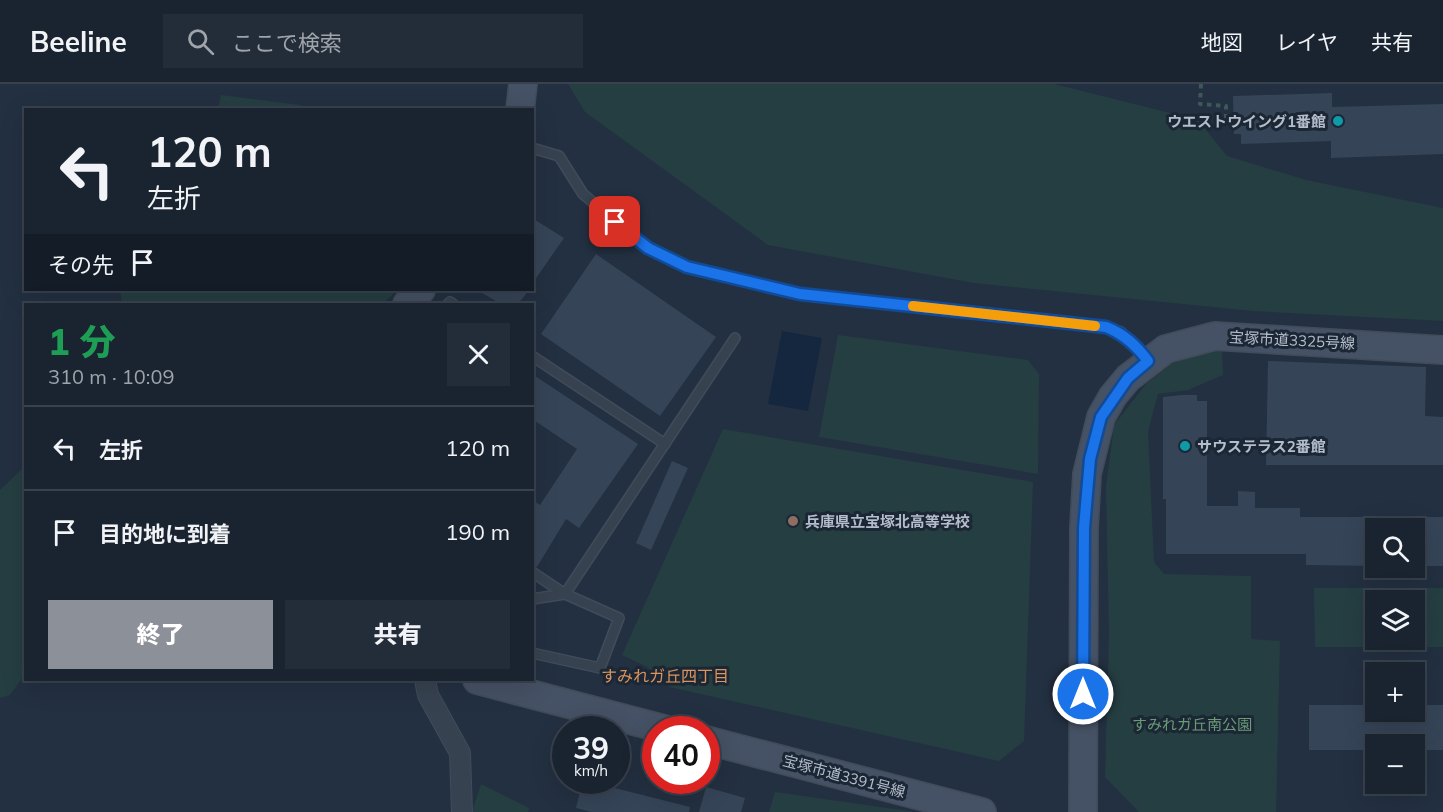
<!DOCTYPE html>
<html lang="ja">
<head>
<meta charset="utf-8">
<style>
	:root { --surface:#1a2431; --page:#232c39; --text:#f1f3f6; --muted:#9fa4ab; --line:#38414d; --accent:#8c9099 }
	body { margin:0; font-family:Mulish,"Noto Sans JP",sans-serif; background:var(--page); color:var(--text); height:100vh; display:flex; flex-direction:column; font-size:22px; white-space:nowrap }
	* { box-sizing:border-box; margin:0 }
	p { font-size:20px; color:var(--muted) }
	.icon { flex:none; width:33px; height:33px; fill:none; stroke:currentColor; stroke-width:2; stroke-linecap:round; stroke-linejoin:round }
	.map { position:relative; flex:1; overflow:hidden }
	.side { position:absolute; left:24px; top:219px; width:510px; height:378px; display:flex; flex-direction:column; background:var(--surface); border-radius:0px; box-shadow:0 6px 24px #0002,0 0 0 2px var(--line) }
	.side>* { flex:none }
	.banner { position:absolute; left:24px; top:24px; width:510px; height:183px; border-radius:0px; box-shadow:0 6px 24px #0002,0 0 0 2px var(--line); background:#1a2431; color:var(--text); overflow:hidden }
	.fabs { position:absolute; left:1365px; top:434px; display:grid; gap:12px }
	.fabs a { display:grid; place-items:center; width:60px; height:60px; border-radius:0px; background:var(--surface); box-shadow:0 6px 24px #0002,0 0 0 2px var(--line); font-size:30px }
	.speed { position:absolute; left:552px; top:632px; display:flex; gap:12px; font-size:30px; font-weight:700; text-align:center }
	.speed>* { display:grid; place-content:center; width:78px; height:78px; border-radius:50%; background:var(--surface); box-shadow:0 6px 24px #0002,0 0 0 2px var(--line); line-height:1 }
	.speed small { font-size:15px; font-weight:400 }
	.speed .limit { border:9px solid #d22; background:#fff; color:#111 }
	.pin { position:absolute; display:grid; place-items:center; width:51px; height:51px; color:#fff; margin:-26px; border-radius:12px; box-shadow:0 3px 9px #0006 }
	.me { position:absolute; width:66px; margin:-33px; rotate:0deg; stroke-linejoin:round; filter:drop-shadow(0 0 4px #0008) }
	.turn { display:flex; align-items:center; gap:21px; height:126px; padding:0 24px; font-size:27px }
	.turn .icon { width:78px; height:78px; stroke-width:2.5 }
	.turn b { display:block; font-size:42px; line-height:51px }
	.then { display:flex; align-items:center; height:57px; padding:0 24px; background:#0003; gap:12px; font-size:22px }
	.round { display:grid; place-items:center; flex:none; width:63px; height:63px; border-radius:0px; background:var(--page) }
	.head { display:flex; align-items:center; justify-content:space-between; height:102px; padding:0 24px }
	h1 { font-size:36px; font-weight:800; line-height:45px; color:#1e9e55 }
	.cta { display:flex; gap:12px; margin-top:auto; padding:12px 24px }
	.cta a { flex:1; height:69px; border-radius:0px; background:var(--accent); color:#fff; font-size:24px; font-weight:800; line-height:69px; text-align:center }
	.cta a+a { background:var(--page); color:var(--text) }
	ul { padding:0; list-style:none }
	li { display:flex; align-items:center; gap:18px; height:84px; padding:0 24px; border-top:2px solid var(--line) }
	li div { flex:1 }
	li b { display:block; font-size:22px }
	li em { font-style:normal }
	header { display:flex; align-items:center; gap:36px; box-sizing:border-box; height:84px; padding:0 30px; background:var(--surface); border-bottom:2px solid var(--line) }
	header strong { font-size:28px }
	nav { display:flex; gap:33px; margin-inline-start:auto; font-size:21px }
	.search { width:420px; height:54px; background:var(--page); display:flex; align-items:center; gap:15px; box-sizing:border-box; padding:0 21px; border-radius:0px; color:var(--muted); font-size:22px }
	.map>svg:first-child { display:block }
</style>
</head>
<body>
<header>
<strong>Beeline</strong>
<div class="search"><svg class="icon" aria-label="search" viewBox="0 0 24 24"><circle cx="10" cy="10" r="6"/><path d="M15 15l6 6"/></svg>ここで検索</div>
<nav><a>地図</a><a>レイヤ</a><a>共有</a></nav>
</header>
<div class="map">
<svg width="1443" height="728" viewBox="0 0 1443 728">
	<rect width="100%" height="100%" fill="#233041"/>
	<!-- green -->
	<g fill="#253e42" fill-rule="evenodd">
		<path d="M 568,0 L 1054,0 L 1198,36 L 1227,72 L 1306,96 L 1443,124 L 1443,237 L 1253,227 L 974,199 L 768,161 L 585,28 Z"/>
		<path d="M 221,11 L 300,21 L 300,25 L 218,25 Z"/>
		<path d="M 120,206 L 397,206 L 383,220 L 122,220 Z"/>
		<path d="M 838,251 L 1028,276 L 1039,290 L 1038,390 L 819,353 Z"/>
		<path d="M 1222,263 L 1223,291 L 1188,306 L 1158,310 L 1148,347 L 1154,478 L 1164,490 L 1251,492 L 1251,555 L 1280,557 L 1276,728 L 1139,728 L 1105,693 L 1109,551 L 1106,403 L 1114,341 L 1146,300 L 1173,279 Z"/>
		<path d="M 723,345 L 1033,398 L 1024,657 L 999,677 L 670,603 L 647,583 L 622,571 Z"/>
		<path d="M 25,382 L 25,590 L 10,611 L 0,614 L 0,406 Z"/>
		<path d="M 1314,504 L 1443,504 L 1443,563 L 1315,563 ZM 1376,516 L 1414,516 L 1414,555 L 1376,555 Z"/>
		<path d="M 481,700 L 529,724 L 528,728 L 472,728 Z"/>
		<path d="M 775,708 L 915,728 L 769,728 Z"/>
	</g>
	<!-- water -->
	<path fill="#15273f" d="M 782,247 L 822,254 L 808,327 L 768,320 Z"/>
	<!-- building -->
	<g fill="#354457">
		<path d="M 1332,9 L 1332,23 L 1443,20 L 1443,70 L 1331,74 L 1331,57 L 1241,60 L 1241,50 L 1234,50 L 1233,12 Z"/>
		<path d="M 532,134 L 564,154 L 532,200 Z"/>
		<path d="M 596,170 L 716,253 L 660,332 L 541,250 Z"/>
		<path d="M 477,206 L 529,206 L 518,220 L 501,220 Z"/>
		<path d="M 1268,277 L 1426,283 L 1425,332 L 1443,333 L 1443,381 L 1266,381 Z"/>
		<path d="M 532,290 L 638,360 L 579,444 L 566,435 L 537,483 L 532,481 L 532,416 L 540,421 L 577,365 L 532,335 Z"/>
		<path d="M 1181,311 L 1197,311 L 1197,317 L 1207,317 L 1207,422 L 1238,422 L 1238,407 L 1255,408 L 1255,424 L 1300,424 L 1300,433 L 1376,433 L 1376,482 L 1306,481 L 1306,470 L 1166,470 L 1166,415 L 1163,415 L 1163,313 Z"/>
		<path d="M 672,377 L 688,384 L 651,466 L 636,459 Z"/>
		<rect x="1414" y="433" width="29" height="49"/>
		<path d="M 1309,621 L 1376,621 L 1376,627 L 1414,627 L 1414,621 L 1443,621 L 1443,666 L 1414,666 L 1414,660 L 1376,660 L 1376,666 L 1309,666 Z"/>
		<path d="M 583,696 L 690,723 L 689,728 L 591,728 L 576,724 Z"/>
		<path d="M 706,703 L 745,714 L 741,728 L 699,728 Z"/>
	</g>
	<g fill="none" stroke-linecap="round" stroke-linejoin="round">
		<defs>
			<g id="lane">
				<path d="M 532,64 L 559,72 L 583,110 L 648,164 L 687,183 L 800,210 L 1106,243 L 1121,248 L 1148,277"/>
				<path d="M 448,220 L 450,218 L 453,220"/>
				<path d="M 532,272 L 665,360"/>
				<path d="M 532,488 L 565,510 L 619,534 L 600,584 L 532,569"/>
				<path d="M 532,515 L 565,510 L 735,254"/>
			</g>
			<path id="street" d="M 425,596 L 428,611 L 460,669 L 462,728"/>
			<g id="secondary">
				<path d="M 520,26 L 523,0"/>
				<path d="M 407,220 L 421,206"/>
				<path d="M 477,596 L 664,645"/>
				<path d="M 706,656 L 982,728"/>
				<path d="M 1083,728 L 1084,444 L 1087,390 L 1101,333 L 1113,312 L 1128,294 L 1166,265 L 1215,252 L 1443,266"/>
			</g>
		</defs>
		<!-- lane casing -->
		<use href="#lane" stroke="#414b59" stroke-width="12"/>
		<!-- street casing -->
		<use href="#street" stroke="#414b59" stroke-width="22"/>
		<!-- secondary casing -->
		<use href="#secondary" stroke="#414b59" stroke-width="30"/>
		<!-- path -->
		<path stroke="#3e5759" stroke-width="4" stroke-dasharray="4.5 4.5" stroke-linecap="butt" d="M 1201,0 L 1200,20 L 1226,22 L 1226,39"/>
		<!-- lane -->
		<use href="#lane" stroke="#374250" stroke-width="9"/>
		<!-- street -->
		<use href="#street" stroke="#374250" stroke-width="20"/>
		<!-- secondary -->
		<use href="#secondary" stroke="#455164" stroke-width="27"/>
	</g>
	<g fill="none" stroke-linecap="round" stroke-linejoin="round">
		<defs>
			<path id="route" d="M 615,138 L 648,164 L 687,183 L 800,210 L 1106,243 C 1124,250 1136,261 1148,277 L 1128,294 L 1101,333 L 1090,375 L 1084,444 L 1083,610"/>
		</defs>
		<!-- route casing -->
		<use href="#route" stroke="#114b97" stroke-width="15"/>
		<!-- route -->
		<use href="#route" stroke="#1a73e8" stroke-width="10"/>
		<!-- slow -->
		<path stroke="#f59e0b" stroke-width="10" d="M 913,222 L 1095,242"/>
	</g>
	<!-- markers -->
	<g fill="#0f9aa8" stroke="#1c2735" stroke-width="2">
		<circle cx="1338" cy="37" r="6"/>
		<circle cx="1185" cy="362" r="6"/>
	</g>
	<circle fill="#8d6e63" stroke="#1c2735" stroke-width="2" cx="793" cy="437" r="6"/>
	<g text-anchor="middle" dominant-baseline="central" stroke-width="6" stroke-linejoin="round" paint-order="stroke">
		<!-- poi labels -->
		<g font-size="15" font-weight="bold" fill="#b4bdcb" stroke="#1c2735" text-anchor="start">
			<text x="1326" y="37" text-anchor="end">ウエストウイング1番館</text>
			<text x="1197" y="362">サウステラス2番館</text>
			<text x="805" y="437">兵庫県立宝塚北高等学校</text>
		</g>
		<!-- street labels -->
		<g font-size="15" fill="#b4bdcb" stroke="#1c2735">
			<text transform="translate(1292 256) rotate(3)">宝塚市道3325号線</text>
			<text transform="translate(844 692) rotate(15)">宝塚市道3391号線</text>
		</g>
		<!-- park labels -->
		<g font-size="15" fill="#699d75" stroke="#1c2735">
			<text x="1192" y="640">すみれガ丘南公園</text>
		</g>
		<!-- neighbourhood labels -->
		<g font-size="16" fill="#dc955e" stroke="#1c2735">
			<text x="665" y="592">すみれガ丘四丁目</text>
		</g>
	</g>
</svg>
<div class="fabs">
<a><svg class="icon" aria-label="search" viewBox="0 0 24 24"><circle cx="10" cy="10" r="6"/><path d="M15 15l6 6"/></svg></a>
<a><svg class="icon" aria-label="layers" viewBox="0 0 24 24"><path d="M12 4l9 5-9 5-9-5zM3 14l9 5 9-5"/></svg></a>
<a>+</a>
<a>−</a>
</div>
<div class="speed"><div>39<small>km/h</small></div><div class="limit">40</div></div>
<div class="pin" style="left:615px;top:138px;background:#d93025"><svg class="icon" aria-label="arrive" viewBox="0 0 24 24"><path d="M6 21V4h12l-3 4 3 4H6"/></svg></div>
<svg class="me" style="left:1083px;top:610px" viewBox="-20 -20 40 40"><circle r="17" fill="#1a73e8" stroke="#fff" stroke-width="3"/><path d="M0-11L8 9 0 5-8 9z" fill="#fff"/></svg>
<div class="banner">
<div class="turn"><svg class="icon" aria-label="left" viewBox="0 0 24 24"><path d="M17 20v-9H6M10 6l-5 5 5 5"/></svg><div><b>120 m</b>左折</div></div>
<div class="then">その先<svg class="icon" aria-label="arrive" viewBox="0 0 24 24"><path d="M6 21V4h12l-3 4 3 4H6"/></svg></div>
</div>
<section class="side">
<div class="head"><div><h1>1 分</h1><p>310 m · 10:09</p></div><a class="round"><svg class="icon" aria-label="close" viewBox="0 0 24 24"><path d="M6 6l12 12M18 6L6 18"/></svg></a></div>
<ul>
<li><svg class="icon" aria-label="left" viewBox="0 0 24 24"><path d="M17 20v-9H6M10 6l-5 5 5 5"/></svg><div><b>左折</b></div><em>120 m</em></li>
<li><svg class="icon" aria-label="arrive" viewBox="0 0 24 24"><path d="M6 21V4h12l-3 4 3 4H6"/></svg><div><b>目的地に到着</b></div><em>190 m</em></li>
</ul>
<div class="cta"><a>終了</a><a>共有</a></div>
</section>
</div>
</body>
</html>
